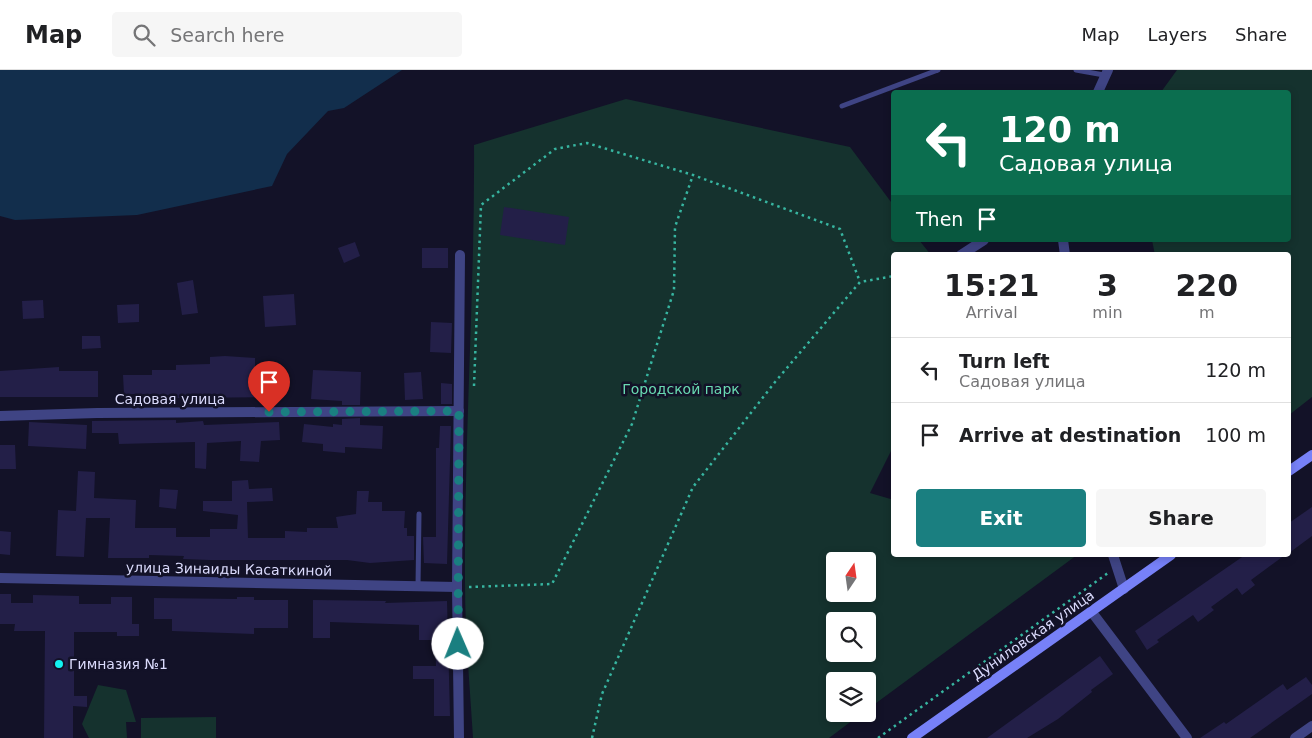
<!DOCTYPE html>
<html lang="en">
<head>
<meta charset="utf-8">
<style>
	:root { --surface:#fff; --page:#f6f6f6; --text:#202124; --muted:#757577; --line:#e0e0e0; --accent:#1a7f80 }
	body { margin:0; font-family:"DejaVu Sans",sans-serif; background:var(--page); color:var(--text); height:100vh; display:flex; flex-direction:column; font-size:19px; white-space:nowrap }
	* { box-sizing:border-box; margin:0 }
	p { font-size:16px; color:var(--muted) }
	.icon { flex:none; width:28px; height:28px; fill:none; stroke:currentColor; stroke-width:2; stroke-linecap:round; stroke-linejoin:round }
	.map { position:relative; flex:1; overflow:hidden }
	.panel { position:absolute; left:891px; top:182px; width:400px; height:305px; display:flex; flex-direction:column; background:var(--surface); border-radius:5px; box-shadow:0 2px 8px #0003 }
	.panel>* { flex:none }
	.guide { position:absolute; left:891px; top:20px; width:400px; height:152px; border-radius:5px; box-shadow:0 2px 8px #0003; background:#0b6e4f; color:#fff; overflow:hidden }
	.needle { width:32px; rotate:13deg }
	.tools { position:absolute; left:826px; top:482px; display:grid; gap:10px }
	.tools a { display:grid; place-items:center; width:50px; height:50px; border-radius:5px; background:var(--surface); box-shadow:0 2px 8px #0003; font-size:25px }
	.pin { position:absolute; display:grid; place-items:center; width:42px; height:42px; color:#fff; margin:-51px -21px; border-radius:50% 50% 50% 0; rotate:-45deg; box-shadow:0 0 5px #0007 }
	.pin .icon { rotate:45deg }
	.me { position:absolute; width:55px; margin:-28px; rotate:359deg; stroke-linejoin:round; filter:drop-shadow(0 0 4px #0008) }
	.turn { display:flex; align-items:center; gap:18px; height:105px; padding:0 25px; font-size:22px }
	.turn .icon { width:65px; height:65px; stroke-width:2.5 }
	.turn b { display:block; font-size:35px; line-height:42px }
	.then { display:flex; align-items:center; height:48px; padding:0 25px; background:#0003; gap:10px; font-size:19px }
	.eta { display:flex; justify-content:space-evenly; align-items:center; height:85px; text-align:center }
	.eta b { font-size:30px; font-weight:700; line-height:35px }
	.action { display:flex; gap:10px; margin-top:auto; padding:10px 25px }
	.action a { flex:1; height:58px; border-radius:5px; background:var(--accent); color:#fff; font-size:20px; font-weight:700; line-height:58px; text-align:center }
	.action a+a { background:var(--page); color:var(--text) }
	ul { padding:0; list-style:none }
	li { display:flex; align-items:center; gap:15px; height:65px; padding:0 25px; border-top:1px solid var(--line) }
	li div { flex:1 }
	li b { display:block; font-size:19px }
	li em { font-style:normal }
	header { display:flex; align-items:center; gap:30px; box-sizing:border-box; height:70px; padding:0 25px; background:var(--surface); border-bottom:1px solid var(--line) }
	header strong { font-size:24px }
	nav { display:flex; gap:28px; margin-inline-start:auto; font-size:18px }
	.search { width:350px; height:45px; background:var(--page); display:flex; align-items:center; gap:12px; box-sizing:border-box; padding:0 18px; border-radius:5px; color:var(--muted); font-size:19px }
	.map>svg:first-child { display:block }
</style>
</head>
<body>
<header>
<strong>Map</strong>
<div class="search"><svg class="icon" aria-label="search" viewBox="0 0 24 24"><circle cx="10" cy="10" r="6"/><path d="M15 15l6 6"/></svg>Search here</div>
<nav><a>Map</a><a>Layers</a><a>Share</a></nav>
</header>
<div class="map">
<svg width="1312" height="668" viewBox="0 0 1312 668">
	<rect width="100%" height="100%" fill="#131228"/>
	<!-- green -->
	<g fill="#15322e" fill-rule="evenodd">
		<path d="M 1177,0 L 1312,0 L 1312,327 L 1289,345 L 1289,185 L 1155,185 L 1152,170 L 1289,170 L 1289,22 L 1161,22 Z"/>
		<path d="M 626,29 L 850,77 L 894,136 L 894,170 L 919,170 L 931,185 L 894,185 L 894,375 L 870,423 L 894,430 L 894,485 L 1077,485 L 868,639 L 868,611 L 835,611 L 835,644 L 861,644 L 829,668 L 473,668 C 470,617 465,565 465,513 C 464,367 475,221 474,75 ZM 835,491 L 868,491 L 868,524 L 835,524 ZM 835,551 L 868,551 L 868,584 L 835,584 Z"/>
		<path d="M 98,615 L 126,620 L 136,652 L 126,652 L 127,668 L 89,668 L 82,654 Z"/>
		<path d="M 216,647 L 216,668 L 141,668 L 141,648 Z"/>
	</g>
	<!-- water -->
	<path fill="#122e4c" d="M 0,0 L 402,0 L 344,38 L 328,41 L 287,84 L 272,116 L 137,145 L 15,150 L 0,146 Z"/>
	<!-- building -->
	<g fill="#231f48">
		<path d="M 504,137 L 569,147 L 565,175 L 500,165 Z"/>
		<path d="M 355,172 L 360,186 L 344,193 L 338,178 Z"/>
		<rect x="422" y="178" width="26" height="20"/>
		<path d="M 193,210 L 198,243 L 182,245 L 177,213 Z"/>
		<path d="M 294,224 L 296,255 L 265,257 L 263,226 Z"/>
		<path d="M 43,230 L 44,248 L 23,249 L 22,231 Z"/>
		<path d="M 139,234 L 139,252 L 118,253 L 117,235 Z"/>
		<path d="M 431,252 L 452,253 L 451,283 L 430,282 Z"/>
		<path d="M 82,266 L 100,266 L 101,278 L 82,279 Z"/>
		<path d="M 225,286 L 255,288 L 255,313 L 284,313 L 284,327 L 177,328 L 177,326 L 152,326 L 152,324 L 124,324 L 123,305 L 152,305 L 152,300 L 176,300 L 176,295 L 210,294 L 210,287 Z"/>
		<path d="M 59,297 L 59,301 L 98,301 L 98,327 L 0,327 L 0,301 Z"/>
		<path d="M 313,300 L 361,302 L 360,335 L 342,335 L 342,331 L 311,329 Z"/>
		<path d="M 421,302 L 423,329 L 405,330 L 404,303 Z"/>
		<path d="M 441,313 L 452,314 L 452,334 L 441,334 Z"/>
		<path d="M 360,348 L 360,355 L 383,356 L 382,379 L 345,377 L 345,383 L 323,381 L 323,374 L 302,372 L 304,354 L 333,357 L 333,354 L 342,355 L 342,349 Z"/>
		<path d="M 176,350 L 176,353 L 203,351 L 204,355 L 279,352 L 280,370 L 261,371 L 259,392 L 240,391 L 241,371 L 207,373 L 206,399 L 195,398 L 195,372 L 119,374 L 118,363 L 92,363 L 92,351 Z"/>
		<path d="M 29,352 L 87,355 L 86,379 L 28,376 Z"/>
		<path d="M 440,356 L 451,356 L 447,494 L 424,493 L 423,467 L 436,467 L 436,378 L 439,378 Z"/>
		<path d="M 0,375 L 15,375 L 16,399 L 0,399 Z"/>
		<path d="M 78,401 L 95,402 L 94,428 L 136,430 L 135,458 L 176,458 L 176,467 L 210,467 L 210,459 L 237,459 L 238,445 L 203,441 L 203,431 L 232,431 L 232,411 L 248,410 L 249,419 L 272,418 L 273,431 L 247,432 L 248,468 L 285,468 L 285,461 L 307,462 L 307,458 L 338,458 L 336,447 L 356,444 L 357,421 L 369,421 L 368,432 L 382,432 L 382,441 L 405,441 L 404,458 L 407,458 L 407,466 L 414,466 L 414,490 L 370,493 L 347,490 L 210,490 L 183,489 L 184,486 L 149,485 L 149,488 L 108,488 L 110,448 L 86,448 L 84,487 L 56,486 L 58,440 L 76,441 Z"/>
		<path d="M 160,419 L 178,420 L 176,439 L 159,437 Z"/>
		<path d="M 1312,437 L 1312,466 L 1289,483 L 1289,453 Z"/>
		<path d="M 0,461 L 11,462 L 10,485 L 0,484 Z"/>
		<path d="M 1245,485 L 1285,485 L 1251,510 L 1255,515 L 1242,525 L 1237,518 L 1211,537 L 1214,540 L 1198,552 L 1193,545 L 1157,570 L 1159,572 L 1147,580 L 1135,561 Z"/>
		<path d="M 0,524 L 11,524 L 11,533 L 33,533 L 33,525 L 79,526 L 79,534 L 111,534 L 111,527 L 132,527 L 132,554 L 139,554 L 139,566 L 117,566 L 117,562 L 74,562 L 74,626 L 87,626 L 87,637 L 73,636 L 73,668 L 44,668 L 45,561 L 14,561 L 15,554 L 0,554 Z"/>
		<path d="M 237,527 L 254,527 L 254,530 L 288,530 L 288,558 L 254,558 L 254,564 L 172,561 L 172,549 L 154,549 L 154,528 L 237,529 Z"/>
		<path d="M 313,530 L 386,531 L 385,533 L 447,531 L 450,646 L 434,646 L 434,609 L 413,609 L 413,596 L 436,596 L 435,570 L 419,570 L 419,555 L 330,552 L 330,568 L 313,568 Z"/>
		<path d="M 1100,586 L 1113,604 L 1091,620 L 1092,622 L 1058,649 L 1027,668 L 987,668 Z"/>
		<path d="M 1306,607 L 1312,615 L 1312,624 L 1250,668 L 1200,668 L 1224,652 L 1226,654 L 1283,614 L 1287,620 Z"/>
	</g>
	<g fill="none" stroke-linecap="round" stroke-linejoin="round">
		<!-- path -->
		<g stroke="#37b5a0" stroke-width="2.5" stroke-dasharray="2.5 4" stroke-linecap="butt">
			<path d="M 474,316 L 481,135 L 555,79 L 587,73 L 693,105 L 840,159 L 860,212"/>
			<path d="M 469,517 L 552,514 L 632,354 L 674,220 L 675,157 L 693,105"/>
			<path d="M 592,668 L 602,624 L 693,417 L 775,312 L 860,212 L 894,206"/>
			<path d="M 878,668 L 1108,503"/>
		</g>
		<!-- lane -->
		<g stroke="#3f4484" stroke-width="5">
			<path d="M 1076,0 L 1104,5"/>
			<path d="M 842,36 L 938,0"/>
			<path d="M 418,516 L 419,444"/>
		</g>
		<!-- street -->
		<g stroke="#3f4484" stroke-width="10">
			<path d="M 1098,22 L 1108,0"/>
			<path d="M 1063,170 L 1065,185"/>
			<path d="M 961,185 L 984,170"/>
			<path d="M 0,346 L 97,343 L 459,341"/>
			<path d="M 1113,485 L 1124,519"/>
			<path d="M 0,508 L 457,517"/>
			<path d="M 1091,541 L 1187,668"/>
			<path d="M 459,668 L 457,517 L 460,185"/>
			<path d="M 1295,668 L 1312,656"/>
		</g>
		<!-- secondary -->
		<g stroke="#7781f8" stroke-width="10">
			<path d="M 1289,401 L 1312,385"/>
			<path d="M 912,668 L 1171,485"/>
		</g>
	</g>
	<g fill="none" stroke-linecap="round" stroke-linejoin="round">
		<!-- route -->
		<path stroke="#1a7f80" stroke-width="9" stroke-dasharray="0 16.2" d="M 269,342 L 459,341 L 458,574"/>
	</g>
	<!-- markers -->
	<circle fill="#12f2f1" stroke="#131228" stroke-width="2" cx="59" cy="594" r="5"/>
	<g text-anchor="middle" dominant-baseline="central" stroke-width="5" stroke-linejoin="round" paint-order="stroke">
		<!-- park labels -->
		<g font-size="14" fill="#69dab2" stroke="#131228">
			<text x="681" y="319">Городской парк</text>
		</g>
		<!-- street labels -->
		<g font-size="14" fill="#dbdbfd" stroke="#131228">
			<text x="170" y="329">Садовая улица</text>
			<text transform="translate(229 499) rotate(1)">улица Зинаиды Касаткиной</text>
			<text transform="translate(1033 565) rotate(-35)">Дуниловская улица</text>
		</g>
		<!-- poi labels -->
		<g font-size="14" fill="#dbdbfd" stroke="#131228" text-anchor="start">
			<text x="69" y="594">Гимназия №1</text>
		</g>
	</g>
</svg>
<div class="tools">
<a><svg class="needle" viewBox="-14 -14 28 28"><path d="M0-13l5 13h-10z" fill="#e53935"/><path d="M0 13l5-13h-10z" fill="#757577"/></svg></a>
<a><svg class="icon" aria-label="search" viewBox="0 0 24 24"><circle cx="10" cy="10" r="6"/><path d="M15 15l6 6"/></svg></a>
<a><svg class="icon" aria-label="layers" viewBox="0 0 24 24"><path d="M12 4l9 5-9 5-9-5zM3 14l9 5 9-5"/></svg></a>
</div>
<div class="pin" style="left:269px;top:342px;background:#d93025"><svg class="icon" aria-label="arrive" viewBox="0 0 24 24"><path d="M6 21V4h12l-3 4 3 4H6"/></svg></div>
<svg class="me" style="left:458px;top:574px" viewBox="-20 -20 40 40"><circle r="19" fill="#fff"/><path d="M0-13L10 11 0 6-10 11z" fill="#1a7f80"/></svg>
<div class="guide">
<div class="turn"><svg class="icon" aria-label="left" viewBox="0 0 24 24"><path d="M17 20v-9H6M10 6l-5 5 5 5"/></svg><div><b>120 m</b>Садовая улица</div></div>
<div class="then">Then<svg class="icon" aria-label="arrive" viewBox="0 0 24 24"><path d="M6 21V4h12l-3 4 3 4H6"/></svg></div>
</div>
<section class="panel">
<div class="eta">
<div><b>15:21</b><p>Arrival</p></div>
<div><b>3</b><p>min</p></div>
<div><b>220</b><p>m</p></div>
</div>
<ul>
<li><svg class="icon" aria-label="left" viewBox="0 0 24 24"><path d="M17 20v-9H6M10 6l-5 5 5 5"/></svg><div><b>Turn left</b><p>Садовая улица</p></div><em>120 m</em></li>
<li><svg class="icon" aria-label="arrive" viewBox="0 0 24 24"><path d="M6 21V4h12l-3 4 3 4H6"/></svg><div><b>Arrive at destination</b></div><em>100 m</em></li>
</ul>
<div class="action"><a>Exit</a><a>Share</a></div>
</section>
</div>
</body>
</html>
